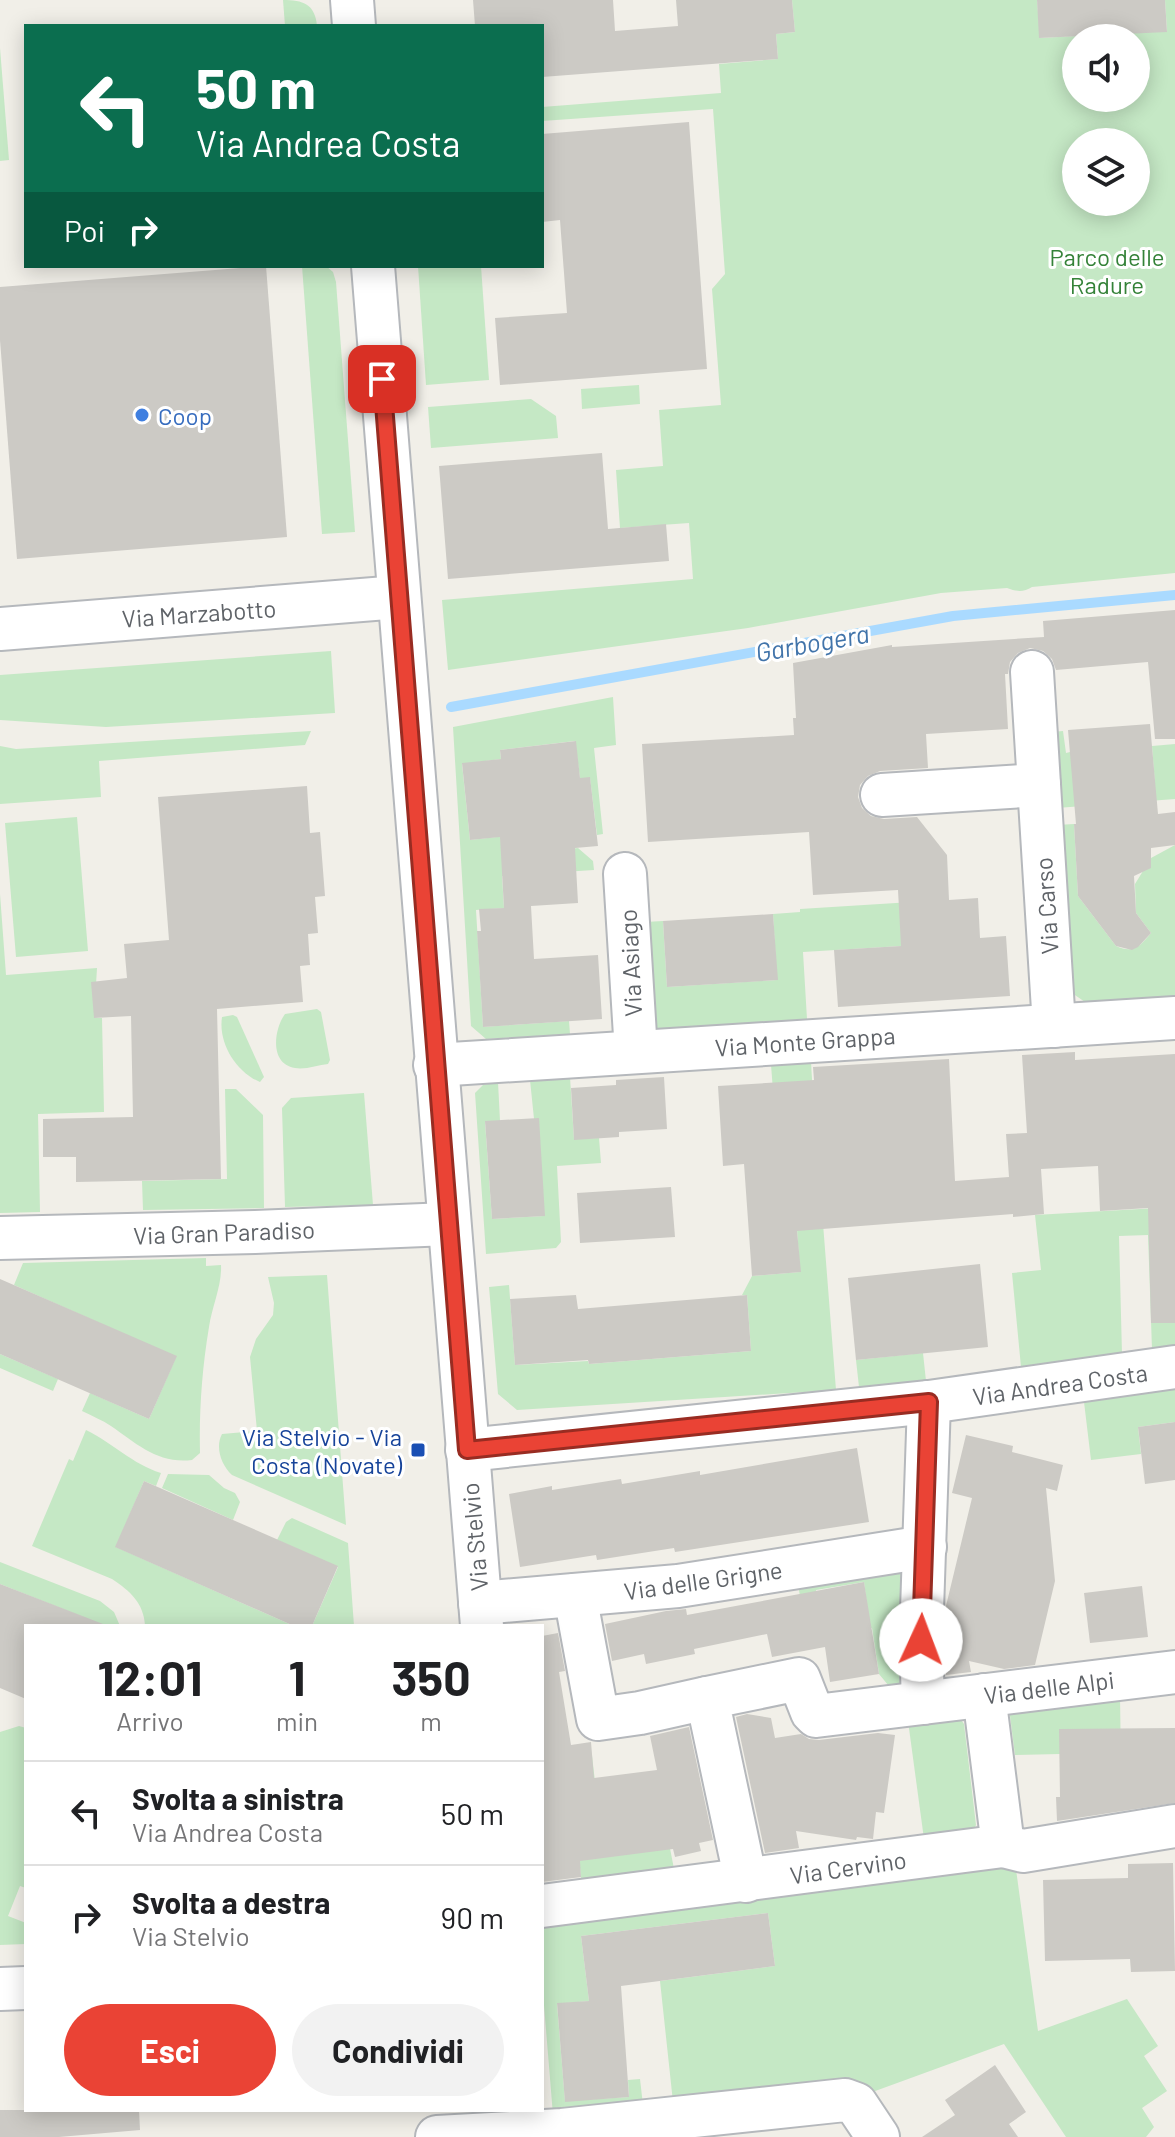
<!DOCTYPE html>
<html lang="it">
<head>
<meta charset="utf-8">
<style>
	:root { --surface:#fff; --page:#f2f2f2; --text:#202124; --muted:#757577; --line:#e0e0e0; --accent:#ea4335 }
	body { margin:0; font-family:Barlow,sans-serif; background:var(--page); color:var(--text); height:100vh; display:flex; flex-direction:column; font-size:30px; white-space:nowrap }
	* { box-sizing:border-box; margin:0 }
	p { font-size:26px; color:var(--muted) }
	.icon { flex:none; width:44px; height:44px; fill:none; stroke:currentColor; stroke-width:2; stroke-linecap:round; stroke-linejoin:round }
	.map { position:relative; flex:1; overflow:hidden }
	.side { position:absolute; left:24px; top:1624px; width:520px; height:488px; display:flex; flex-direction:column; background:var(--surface); border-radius:0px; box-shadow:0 4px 20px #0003 }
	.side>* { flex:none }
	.hud { position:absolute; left:24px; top:24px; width:520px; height:244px; border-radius:0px; box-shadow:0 4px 20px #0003; background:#0b6e4f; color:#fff; overflow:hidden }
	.buttons { position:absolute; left:1062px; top:24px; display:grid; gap:16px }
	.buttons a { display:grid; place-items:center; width:88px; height:88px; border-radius:50%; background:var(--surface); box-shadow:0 4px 20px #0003; font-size:40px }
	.pin { position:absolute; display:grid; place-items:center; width:68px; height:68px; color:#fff; margin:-34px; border-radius:16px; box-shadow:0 4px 12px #0006 }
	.me { position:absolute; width:88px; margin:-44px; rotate:2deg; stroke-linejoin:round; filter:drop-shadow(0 0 6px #0008) }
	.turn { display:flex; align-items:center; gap:28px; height:168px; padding:0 40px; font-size:36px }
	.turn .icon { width:104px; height:104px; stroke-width:2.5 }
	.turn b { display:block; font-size:56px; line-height:68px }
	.then { display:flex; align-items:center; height:76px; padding:0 40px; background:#0003; gap:16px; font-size:30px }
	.eta { display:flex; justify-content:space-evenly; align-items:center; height:136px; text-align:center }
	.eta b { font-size:48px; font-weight:700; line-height:56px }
	.cta { display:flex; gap:16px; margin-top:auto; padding:16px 40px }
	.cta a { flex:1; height:92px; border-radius:48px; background:var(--accent); color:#fff; font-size:32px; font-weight:700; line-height:92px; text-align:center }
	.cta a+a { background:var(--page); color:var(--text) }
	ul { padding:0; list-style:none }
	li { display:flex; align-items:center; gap:24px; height:104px; padding:0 40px; border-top:2px solid var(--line) }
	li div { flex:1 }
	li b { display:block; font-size:30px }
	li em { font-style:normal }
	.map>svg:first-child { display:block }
</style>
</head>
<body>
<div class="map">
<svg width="1175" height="2137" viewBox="0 0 1175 2137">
	<rect width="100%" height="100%" fill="#f1efe8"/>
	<!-- green -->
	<g fill="#c5e8c5" fill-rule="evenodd">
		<path d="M 283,0 C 303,0 315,4 317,26 L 285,26 Z"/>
		<path d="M 792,0 L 1037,0 L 1040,38 L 1167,31 L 1165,0 L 1175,0 L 1175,573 L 1032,587 C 1024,592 1017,592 1007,588 L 941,593 L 748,628 L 448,670 L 442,600 L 693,579 L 689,523 L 620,528 L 616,470 L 663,466 L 659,410 L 721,405 L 712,289 L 725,274 L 713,109 L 542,121 L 542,107 L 721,93 L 719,64 L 778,59 L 776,34 L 795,32 ZM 1076,38 L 1136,38 L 1136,98 L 1076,98 ZM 1076,142 L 1136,142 L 1136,202 L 1076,202 Z"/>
		<path d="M 0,48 L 9,160 L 0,161 Z"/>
		<path d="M 302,266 L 326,266 L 333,272 L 336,282 L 355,532 L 322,534 Z"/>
		<path d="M 418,266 L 481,266 L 489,380 L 426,385 Z"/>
		<path d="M 639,385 L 640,404 L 582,409 L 581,389 Z"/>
		<path d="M 531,399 L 556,416 L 558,438 L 431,448 L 428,407 Z"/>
		<path d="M 331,651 L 335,713 L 106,727 L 0,720 L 0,675 Z"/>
		<path d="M 613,697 L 616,745 L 594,748 L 603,834 L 597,835 L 590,778 L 580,778 L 575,741 L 500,750 L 501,759 L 462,764 L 470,840 L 523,834 L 525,854 L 578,848 L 593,861 L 594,870 L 502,876 L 504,908 L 476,910 L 483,1027 L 569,1021 L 570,1034 L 486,1039 L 471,1026 L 453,727 Z"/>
		<path d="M 311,731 L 305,745 L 99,761 L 101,797 L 0,804 L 0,746 L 16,749 Z"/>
		<path d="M 1063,731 L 1066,753 L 1070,752 L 1155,784 L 1152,746 L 1175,744 L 1175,799 L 1057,808 L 1052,732 Z"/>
		<path d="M 77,817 L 88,951 L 16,957 L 5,823 Z"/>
		<path d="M 1074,824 L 1078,896 L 1116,946 C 1134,954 1140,946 1151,933 L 1136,913 L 1135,884 L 1151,858 L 1175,845 L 1175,997 L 1085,1002 L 1072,993 L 1057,825 Z"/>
		<path d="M 0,894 L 6,975 L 97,968 L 94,1018 L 102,1018 L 104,1112 L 38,1114 L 40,1212 L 0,1213 Z"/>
		<path d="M 928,901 L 901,946 L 803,952 L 807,1019 L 651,1029 L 645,922 L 663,921 L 667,987 L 777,980 L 773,914 L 800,912 L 800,909 Z"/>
		<path d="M 317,1009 L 321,1012 L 330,1060 L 328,1064 C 318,1065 305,1070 295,1068 C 269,1064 274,1029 285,1014 Z"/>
		<path d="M 233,1015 L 237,1017 L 264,1077 L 260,1082 C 236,1072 218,1043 222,1017 Z"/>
		<path d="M 811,1062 L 814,1114 L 775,1116 L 771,1065 Z"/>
		<path d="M 570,1077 L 574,1139 L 599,1138 L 601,1163 L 557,1166 L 561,1242 L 556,1248 L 486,1254 L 475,1093 L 483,1085 L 498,1082 L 500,1121 L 485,1122 L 492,1219 L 544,1216 L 530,1080 Z"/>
		<path d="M 225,1089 L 236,1089 L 263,1115 L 264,1208 L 143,1210 L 142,1181 L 227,1179 Z"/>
		<path d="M 364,1093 L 373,1205 L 285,1207 L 282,1108 L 291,1098 Z"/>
		<path d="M 820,1185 L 836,1390 L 517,1410 L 498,1394 L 489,1287 L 509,1285 L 515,1365 L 588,1361 L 589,1364 L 751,1351 L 747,1295 L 742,1295 L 752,1276 L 800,1272 L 794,1187 Z"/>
		<path d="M 1175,1207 L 1175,1346 L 1152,1349 L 1148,1235 L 1119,1236 L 1122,1354 L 1021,1367 L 1012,1273 L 1041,1270 L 1035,1215 Z"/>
		<path d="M 206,1258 L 206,1266 L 221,1265 C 222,1286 212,1306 209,1327 C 202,1369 199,1411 200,1453 L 192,1460 C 158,1464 137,1444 111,1426 C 102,1420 92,1416 82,1411 L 90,1393 L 149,1419 L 176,1357 L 14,1285 L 23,1263 Z"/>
		<path d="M 327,1275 L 346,1525 L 232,1475 C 221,1465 215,1447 222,1434 L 257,1431 L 250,1357 L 256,1339 L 273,1315 L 274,1303 L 268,1277 Z"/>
		<path d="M 923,1353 L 926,1381 L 859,1387 L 856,1360 Z"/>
		<path d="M 0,1354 L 58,1379 L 53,1391 L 0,1368 Z"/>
		<path d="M 1175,1389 L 1175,1422 L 1138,1427 L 1141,1454 L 1091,1460 L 1084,1402 Z"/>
		<path d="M 86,1430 C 113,1443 132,1464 161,1473 L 156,1486 L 144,1481 L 116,1547 L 294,1626 L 145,1626 C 144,1603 130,1591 112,1579 L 32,1546 L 69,1459 L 73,1461 Z"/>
		<path d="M 168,1474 L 209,1475 L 224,1488 L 235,1493 L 240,1502 L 233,1520 L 162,1488 Z"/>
		<path d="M 292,1518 L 348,1543 L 354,1626 L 312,1626 L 338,1567 L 277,1540 L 286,1522 Z"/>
		<path d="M 0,1562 L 100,1601 L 114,1612 L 120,1626 L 80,1626 L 83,1617 L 0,1584 Z"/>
		<path d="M 905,1562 L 905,1683 L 893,1691 L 879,1674 L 872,1628 L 858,1630 L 868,1612 L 864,1582 L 816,1590 L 817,1602 L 801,1604 L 797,1576 Z"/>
		<path d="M 1120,1695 L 1121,1768 L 1060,1754 L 1015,1755 L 1009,1708 Z"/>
		<path d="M 959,1717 L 964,1724 L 976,1825 L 974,1829 L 924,1839 L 908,1721 Z"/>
		<path d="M 19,1726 L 26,1728 L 26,1888 L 20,1886 L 8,1916 L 26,1923 L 26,1944 L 0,1945 L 0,1732 Z"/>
		<path d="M 592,1756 L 604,1857 L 666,1828 L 675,1874 L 582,1886 L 579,1859 Z"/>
		<path d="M 1015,1862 L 1038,2031 L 1127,1999 L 1158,2046 L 1144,2056 L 1167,2091 L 1142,2108 L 1154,2127 L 1146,2137 L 1066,2137 L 1004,2044 L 867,2094 L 859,2082 L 673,2102 L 660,1981 L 775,1966 L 768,1913 L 581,1936 L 589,2001 L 557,2004 L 565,2101 L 629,2097 L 628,2080 L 640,2079 L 643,2105 L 553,2115 L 542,1981 L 542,1923 Z"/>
	</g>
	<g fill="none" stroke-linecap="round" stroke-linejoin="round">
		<!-- stream -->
		<path stroke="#aadaff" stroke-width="10" d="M 451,707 L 953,616 L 1175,595"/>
	</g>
	<!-- building -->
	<g fill="#cccac5">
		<path d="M 473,0 L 613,0 L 615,31 L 678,26 L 676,0 L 792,0 L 795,32 L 776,34 L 778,59 L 542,77 L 542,26 L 475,26 Z"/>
		<path d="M 1037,0 L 1165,0 L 1167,32 L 1039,38 Z"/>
		<path d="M 689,122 L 707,369 L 500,385 L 495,318 L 567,313 L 560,220 L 542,222 L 542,134 Z"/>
		<path d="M 266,266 L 287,537 L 17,559 L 0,340 L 0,287 Z"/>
		<path d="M 602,453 L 608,529 L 666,524 L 669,561 L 448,579 L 439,466 Z"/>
		<path d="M 1175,610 L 1175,739 L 1155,739 L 1148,662 L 1056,670 L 1052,659 L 1043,651 L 1030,648 L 1018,653 L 1010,662 L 1008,674 L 1005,674 L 1008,729 L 926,734 L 928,768 L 880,771 L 868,776 L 860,785 L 858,797 L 862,808 L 871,816 L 884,819 L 917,817 L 947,855 L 949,900 L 978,898 L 980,938 L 1006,936 L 1010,996 L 838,1007 L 834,950 L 901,946 L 898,890 L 813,895 L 809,832 L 648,842 L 642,744 L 794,735 L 793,718 L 796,718 L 793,663 L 892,645 L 892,647 L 1044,637 L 1043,621 Z"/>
		<path d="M 1150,724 L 1158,814 L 1175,812 L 1175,845 L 1151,848 L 1151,868 L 1134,876 L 1136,913 L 1151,933 L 1138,947 L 1132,950 L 1116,946 L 1078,896 L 1074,824 L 1076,824 L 1068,730 Z"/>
		<path d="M 576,741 L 580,778 L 590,777 L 598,846 L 575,848 L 578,903 L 531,906 L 534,959 L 598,955 L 602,1019 L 483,1027 L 477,931 L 481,931 L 479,909 L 504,908 L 500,837 L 470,840 L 462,763 L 501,759 L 500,750 Z"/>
		<path d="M 307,786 L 310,833 L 320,832 L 325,896 L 315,897 L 318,933 L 308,934 L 310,965 L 300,966 L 303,1002 L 217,1009 L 221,1179 L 76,1182 L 76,1157 L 43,1157 L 43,1119 L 133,1117 L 131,1016 L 94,1018 L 91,982 L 127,978 L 124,944 L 169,940 L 158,797 Z"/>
		<path d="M 773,914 L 778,980 L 667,987 L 663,921 Z"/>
		<path d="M 1075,1052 L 1075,1060 L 1175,1054 L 1175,1323 L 1151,1323 L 1148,1208 L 1100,1211 L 1098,1166 L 1041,1169 L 1044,1214 L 1013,1217 L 1013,1214 L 797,1231 L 801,1272 L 752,1276 L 744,1164 L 723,1166 L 718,1086 L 814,1080 L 813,1067 L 949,1059 L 955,1181 L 1009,1177 L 1006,1134 L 1027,1133 L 1022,1055 Z"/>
		<path d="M 664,1077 L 667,1129 L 619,1132 L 619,1137 L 574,1140 L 571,1088 L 616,1085 L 616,1080 Z"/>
		<path d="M 539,1118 L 545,1216 L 492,1219 L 485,1121 Z"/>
		<path d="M 671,1187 L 675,1237 L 580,1243 L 577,1193 Z"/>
		<path d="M 980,1264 L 988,1347 L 856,1360 L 848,1278 Z"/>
		<path d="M 0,1279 L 177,1356 L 149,1419 L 0,1354 Z"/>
		<path d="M 576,1295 L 578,1309 L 747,1295 L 751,1351 L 589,1364 L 588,1360 L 515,1365 L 510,1299 Z"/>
		<path d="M 1175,1422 L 1175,1480 L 1145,1484 L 1138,1427 Z"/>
		<path d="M 966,1435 L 1013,1446 L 1012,1452 L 1063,1465 L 1057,1491 L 1046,1488 L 1055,1581 L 1035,1665 L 1004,1669 L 969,1661 L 971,1672 L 946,1675 L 946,1606 L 972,1498 L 952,1493 Z"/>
		<path d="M 857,1448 L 869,1522 L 675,1552 L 674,1548 L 597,1560 L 596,1555 L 520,1567 L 509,1494 L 552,1486 L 552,1490 L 621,1479 L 622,1484 L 700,1471 L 700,1475 Z"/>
		<path d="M 144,1481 L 338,1566 L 312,1626 L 294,1626 L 115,1547 Z"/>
		<path d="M 864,1582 L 879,1674 L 830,1682 L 825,1647 L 772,1657 L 767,1634 L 694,1649 L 695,1654 L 646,1664 L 644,1654 L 612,1661 L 605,1624 L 666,1611 L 686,1609 L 687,1615 Z"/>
		<path d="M 0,1584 L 103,1624 L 26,1626 L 26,1699 L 0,1688 Z"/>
		<path d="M 1142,1586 L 1148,1637 L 1090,1643 L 1084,1593 Z"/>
		<path d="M 558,1633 L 565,1671 L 559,1672 L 571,1745 L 591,1742 L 594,1778 L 657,1770 L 650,1736 L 689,1727 L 713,1840 L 699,1843 L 701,1851 L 675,1857 L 673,1849 L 580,1861 L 581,1877 L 542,1882 L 542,1636 Z"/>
		<path d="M 747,1714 L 771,1718 L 775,1738 L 801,1734 L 809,1739 L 819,1740 L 878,1733 L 895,1735 L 884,1813 L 876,1812 L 873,1839 L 857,1837 L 856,1840 L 796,1831 L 799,1848 L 765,1853 L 736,1717 Z"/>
		<path d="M 1175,1728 L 1175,1803 L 1057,1821 L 1056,1797 L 1060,1797 L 1059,1729 Z"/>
		<path d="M 1173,1863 L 1175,1971 L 1131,1972 L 1130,1959 L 1045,1961 L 1043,1880 L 1128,1878 L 1128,1864 Z"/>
		<path d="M 768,1913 L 775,1966 L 621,1986 L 629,2097 L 565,2102 L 557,2003 L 589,2001 L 581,1936 Z"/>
		<path d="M 995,2065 L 1026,2112 L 1009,2124 L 1018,2137 L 922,2137 L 955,2115 L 945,2100 Z"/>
		<path d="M 0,2110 L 139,2110 L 140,2130 L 59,2137 L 0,2137 Z"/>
	</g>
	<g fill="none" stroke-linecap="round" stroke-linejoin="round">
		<defs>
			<g id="minor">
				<path d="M 352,0 L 354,26"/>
				<path d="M 373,266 L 482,1626"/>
				<path d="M 0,629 L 399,597"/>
				<path d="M 1032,672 L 1054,1026"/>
				<path d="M 882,795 L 1039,785"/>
				<path d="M 625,874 L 636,1052"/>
				<path d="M 435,1065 L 1175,1018"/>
				<path d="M 0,1238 L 255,1232 L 448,1224"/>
				<path d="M 467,1450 L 929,1402 L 1175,1367"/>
				<path d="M 575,1595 L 598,1719 L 640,1713 L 707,1698"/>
				<path d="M 480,1603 L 678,1586 L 925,1547"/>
				<path d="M 923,1703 L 921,1640 L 929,1402"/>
				<path d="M 1003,1846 L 1023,1851 L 1175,1826"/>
				<path d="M 746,1881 L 707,1698 L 799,1679 L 812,1712 L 816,1716 L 1175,1672"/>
				<path d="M 542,1906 L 1003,1846 L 984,1695"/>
				<path d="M 0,1989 L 26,1988"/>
				<path d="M 437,2137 L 562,2130 L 845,2100 L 856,2104 L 878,2137"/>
			</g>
		</defs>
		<!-- minor casing -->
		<use href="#minor" stroke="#b5b8bc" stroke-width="46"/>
		<!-- minor -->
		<use href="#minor" stroke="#fff" stroke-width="42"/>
	</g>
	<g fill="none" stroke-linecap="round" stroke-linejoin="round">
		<defs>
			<path id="route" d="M 382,379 L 467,1450 L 929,1402 L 921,1640"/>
		</defs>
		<!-- route casing -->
		<use href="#route" stroke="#982c22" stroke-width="20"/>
		<!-- route -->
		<use href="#route" stroke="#ea4335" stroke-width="14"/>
	</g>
	<!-- markers -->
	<circle fill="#3f7fe0" stroke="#fff" stroke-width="3" cx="142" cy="415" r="8"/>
	<rect fill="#1a4fb4" stroke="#fff" stroke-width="3" x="410" y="1442" width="16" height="16" rx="4"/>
	<g text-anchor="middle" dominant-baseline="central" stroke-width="6" stroke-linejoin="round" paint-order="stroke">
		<!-- park labels -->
		<g font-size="24" fill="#348238" stroke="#fff">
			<text x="1107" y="256">Parco delle<tspan x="1107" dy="28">Radure</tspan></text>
		</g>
		<!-- shop labels -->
		<g font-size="24" fill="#366cbe" stroke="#fff" text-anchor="start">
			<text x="158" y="415">Coop</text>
		</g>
		<!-- street labels -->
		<g font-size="24" fill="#5f6368" stroke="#fff">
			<text transform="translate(199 613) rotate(-4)">Via Marzabotto</text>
			<text transform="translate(1046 906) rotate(-94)">Via Carso</text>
			<text transform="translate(630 963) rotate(-93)">Via Asiago</text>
			<text transform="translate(805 1041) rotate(-4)">Via Monte Grappa</text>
			<text transform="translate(224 1232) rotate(-2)">Via Gran Paradiso</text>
			<text transform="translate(1060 1384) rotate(-8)">Via Andrea Costa</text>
			<text transform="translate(474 1537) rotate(-95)">Via Stelvio</text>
			<text transform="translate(703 1580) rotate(-8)">Via delle Grigne</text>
			<text transform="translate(1049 1687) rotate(-7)">Via delle Alpi</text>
			<text transform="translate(848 1867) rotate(-8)">Via Cervino</text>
		</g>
		<!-- transit labels -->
		<g font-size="24" fill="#164399" stroke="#fff" text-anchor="end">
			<text x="402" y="1436">Via Stelvio - Via<tspan x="402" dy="28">Costa (Novate)</tspan></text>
		</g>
		<!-- water labels -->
		<g font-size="26" font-style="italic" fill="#4174aa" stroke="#fff">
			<text transform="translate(812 642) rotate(-10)">Garbogera</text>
		</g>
	</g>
</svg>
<div class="buttons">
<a><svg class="icon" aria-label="sound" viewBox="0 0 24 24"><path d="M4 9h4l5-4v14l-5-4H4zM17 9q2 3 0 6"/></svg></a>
<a><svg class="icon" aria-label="layers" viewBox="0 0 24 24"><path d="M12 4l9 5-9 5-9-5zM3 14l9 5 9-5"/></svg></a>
</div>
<div class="pin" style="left:382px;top:379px;background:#d93025"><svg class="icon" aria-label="arrive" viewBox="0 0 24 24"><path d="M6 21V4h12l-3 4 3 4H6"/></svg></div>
<svg class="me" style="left:921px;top:1640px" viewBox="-20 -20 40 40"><circle r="19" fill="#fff"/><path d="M0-13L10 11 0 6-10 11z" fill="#ea4335"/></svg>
<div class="hud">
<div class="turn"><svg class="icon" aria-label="left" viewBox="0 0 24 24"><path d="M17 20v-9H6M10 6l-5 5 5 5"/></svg><div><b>50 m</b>Via Andrea Costa</div></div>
<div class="then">Poi<svg class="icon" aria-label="right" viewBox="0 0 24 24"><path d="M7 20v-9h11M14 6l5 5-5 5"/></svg></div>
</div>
<section class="side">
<div class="eta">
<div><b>12:01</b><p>Arrivo</p></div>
<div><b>1</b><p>min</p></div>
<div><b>350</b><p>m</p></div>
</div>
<ul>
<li><svg class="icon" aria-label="left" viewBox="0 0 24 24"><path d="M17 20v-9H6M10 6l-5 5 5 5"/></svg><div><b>Svolta a sinistra</b><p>Via Andrea Costa</p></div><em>50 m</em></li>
<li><svg class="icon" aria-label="right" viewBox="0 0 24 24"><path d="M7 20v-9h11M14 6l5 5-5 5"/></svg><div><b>Svolta a destra</b><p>Via Stelvio</p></div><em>90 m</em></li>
</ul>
<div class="cta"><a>Esci</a><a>Condividi</a></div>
</section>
</div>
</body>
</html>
